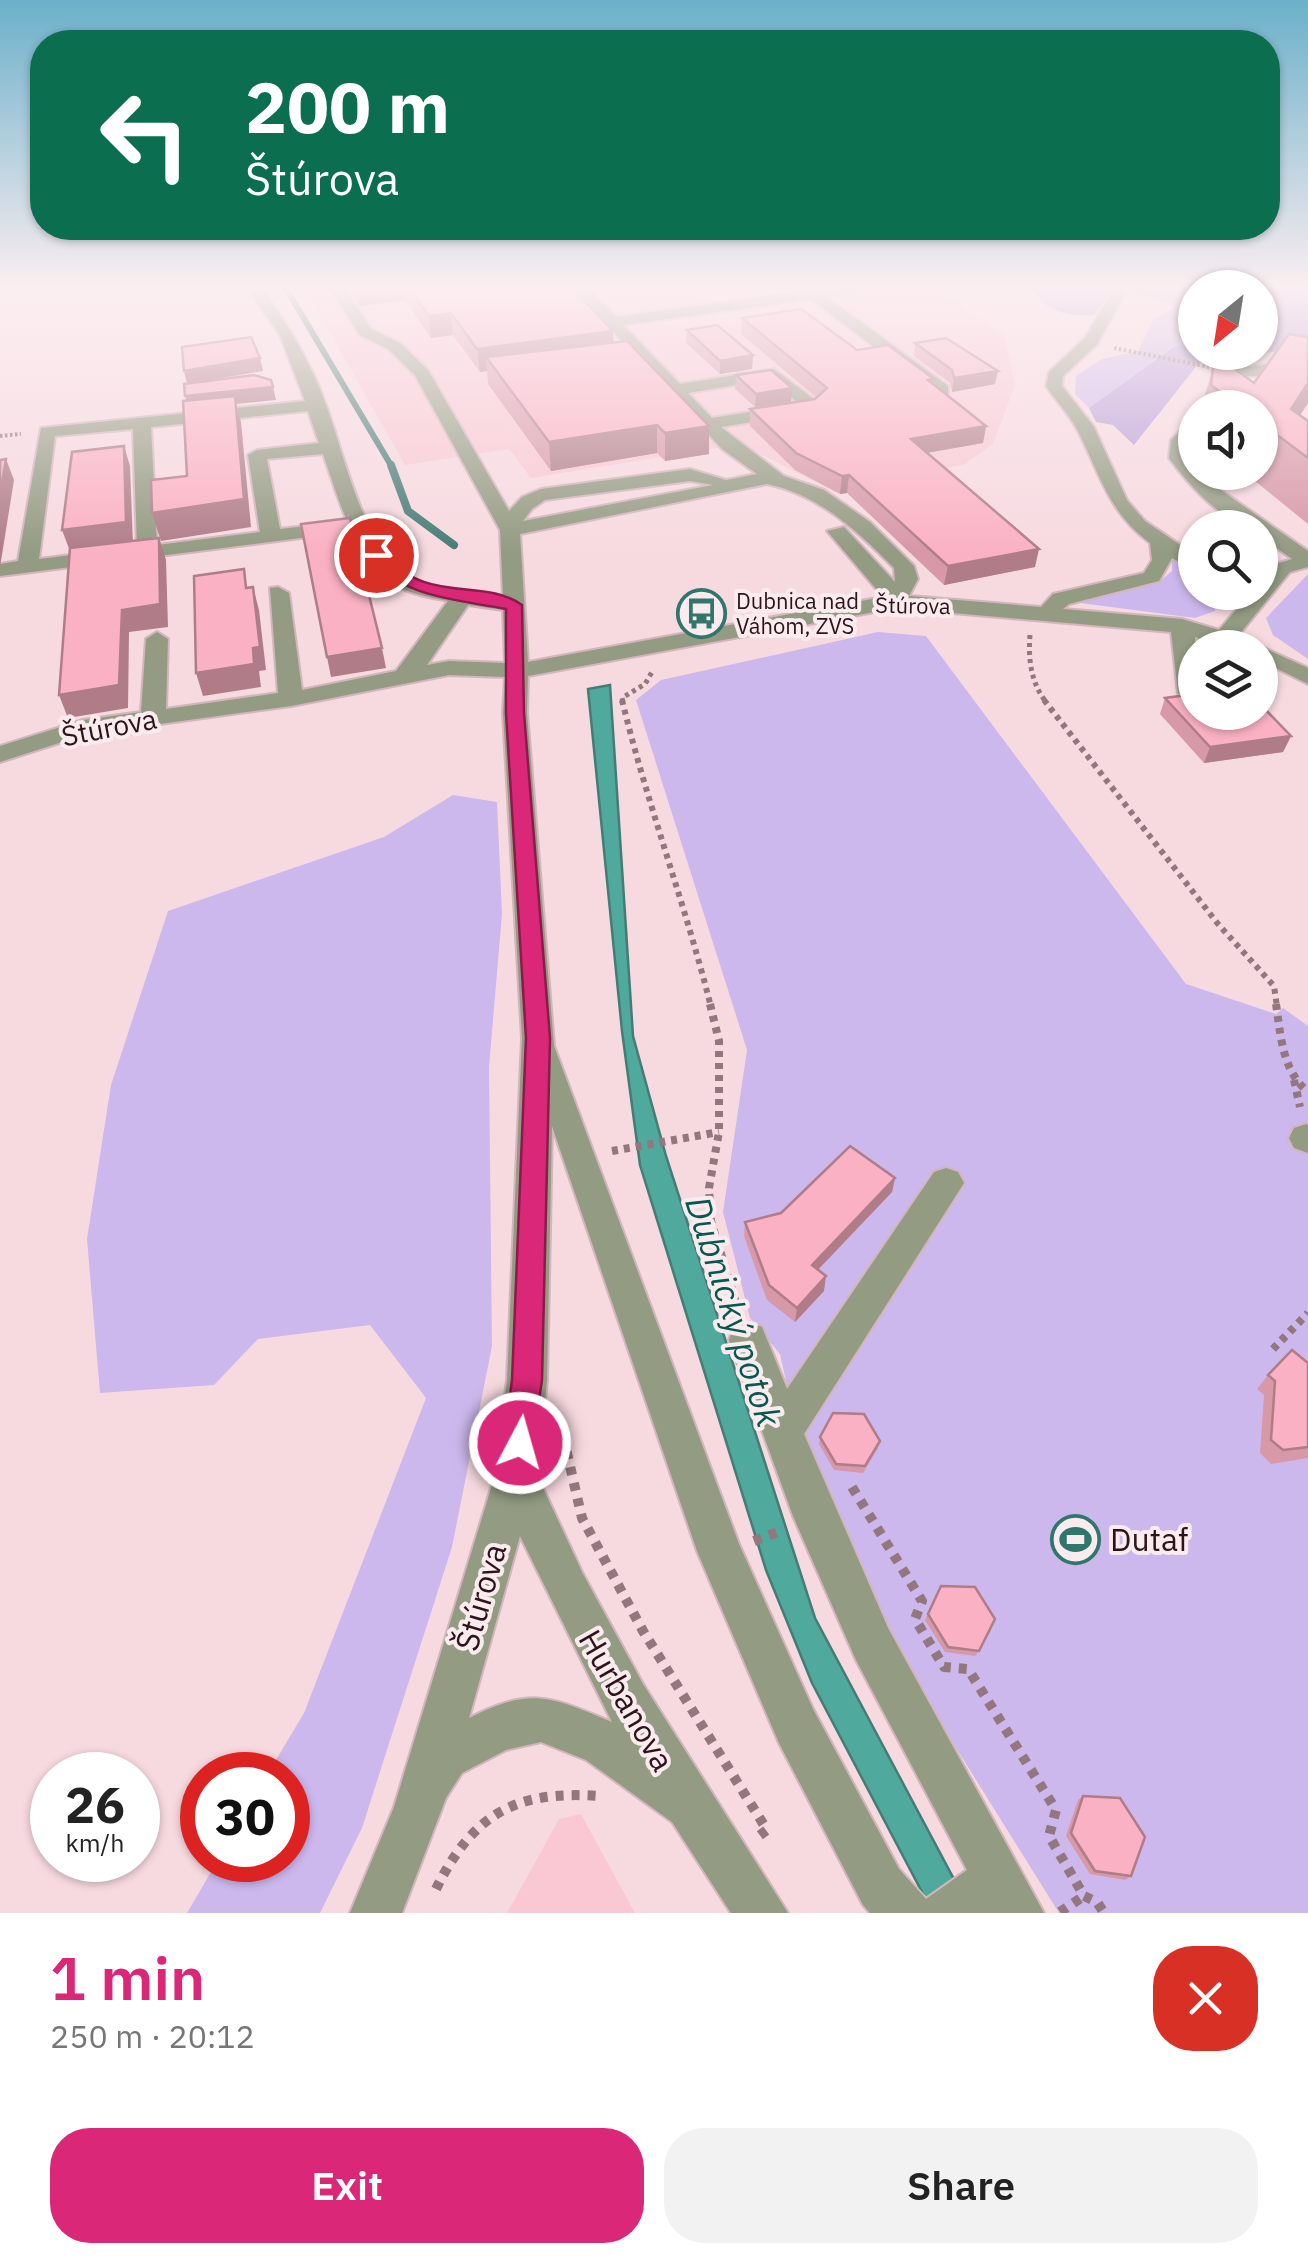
<!DOCTYPE html>
<html lang="en">
<head>
<meta charset="utf-8">
<style>
	:root { --surface:#fff; --page:#f2f2f2; --text:#222; --muted:#767676; --accent:#db2777 }
	body { margin:0; font-family:"IBM Plex Sans",sans-serif; background:var(--page); color:var(--text); height:100vh; display:flex; flex-direction:column; font-size:38px; white-space:nowrap }
	* { box-sizing:border-box; margin:0 }
	p { font-size:32px; color:var(--muted) }
	.icon { flex:none; width:55px; height:55px; fill:none; stroke:currentColor; stroke-width:2; stroke-linecap:round; stroke-linejoin:round }
	.map { position:relative; height:1913px; overflow:hidden }
	.side { display:flex; flex-direction:column; background:var(--surface); flex:1 }
	.side>* { flex:none }
	.banner { position:absolute; left:30px; top:30px; width:1250px; height:210px; border-radius:40px; box-shadow:0 2px 8px #0004; background:#0b6e4f; color:#fff; overflow:hidden }
	.needle { width:65px; rotate:210deg }
	.fabs { position:absolute; left:1178px; top:270px; display:grid; gap:20px }
	.fabs a { display:grid; place-items:center; width:100px; height:100px; border-radius:50%; background:var(--surface); box-shadow:0 2px 8px #0004; font-size:50px }
	.speed { position:absolute; left:30px; top:1752px; display:flex; gap:20px; font-size:50px; font-weight:700; text-align:center }
	.speed>* { display:grid; place-content:center; width:130px; height:130px; border-radius:50%; background:var(--surface); box-shadow:0 2px 8px #0004; line-height:1 }
	.speed small { font-size:25px; font-weight:400 }
	.speed .limit { border:15px solid #d22; background:#fff; color:#111 }
	.pin { position:absolute; display:grid; place-items:center; width:85px; height:85px; color:#fff; margin:-42px; border:5px solid #fff; border-radius:50%; box-shadow:0 2px 10px #0007 }
	.me { position:absolute; width:110px; margin:-55px; rotate:6deg; stroke-linejoin:round; filter:drop-shadow(0 0 8px #0008) }
	.turn { display:flex; align-items:center; gap:35px; height:210px; padding:0 50px; font-size:45px }
	.turn .icon { width:130px; height:130px; stroke-width:2.5 }
	.turn b { display:block; font-size:70px; line-height:85px }
	.round { display:grid; place-items:center; flex:none; width:105px; height:105px; border-radius:40px; background:var(--page) }
	.summary { display:flex; align-items:center; justify-content:space-between; height:170px; padding:0 50px }
	h1 { font-size:60px; font-weight:600; line-height:75px; color:var(--accent) }
	.button { display:flex; gap:20px; margin-top:auto; padding:20px 50px }
	.button a { flex:1; height:115px; border-radius:40px; background:var(--accent); color:#fff; font-size:40px; font-weight:600; line-height:115px; text-align:center }
	.button a+a { background:var(--page); color:var(--text) }
	.map>svg:first-child { display:block }
</style>
</head>
<body>
<div class="map">
<svg width="1308" height="1913" viewBox="0 0 1308 1913">
	<rect width="100%" height="100%" fill="#f7dae0"/>
	<!-- built -->
	<g fill="#f9c8d3">
		<path d="M 303,285 L 933,285 L 1004,335 L 1015,385 L 993,444 L 965,464 L 834,492 L 741,444 L 531,478 L 509,449 L 405,465 Z"/>
		<path d="M 581,1814 L 635,1913 L 507,1913 L 559,1819 Z"/>
	</g>
	<!-- green -->
	<g fill="#cdb8ee">
		<path d="M 1134,285 L 1259,285 L 1195,288 L 1195,344 L 1172,347 L 1089,408 L 1075,394 L 1076,376 L 1102,359 L 1138,351 L 1154,319 L 1175,307 L 1131,291 Z"/>
		<path d="M 1172,556 L 1195,571 L 1195,592 L 1213,593 L 1215,611 L 1195,618 L 1073,602 L 1078,597 L 1138,588 L 1160,581 L 1172,571 Z"/>
		<path d="M 1308,574 L 1308,659 L 1273,635 L 1266,618 Z"/>
		<path d="M 878,632 L 926,636 L 1186,984 L 1276,1014 L 1283,1008 L 1308,1026 L 1308,1913 L 1059,1913 L 885,1634 L 800,1444 L 780,1354 L 750,1318 L 723,1212 L 747,1050 L 636,700 L 661,680 Z"/>
		<path d="M 453,795 L 497,802 L 502,914 L 489,1067 L 492,1346 L 452,1547 L 362,1828 L 320,1913 L 187,1913 L 218,1860 L 288,1860 L 288,1775 L 267,1775 L 304,1713 L 426,1398 L 370,1325 L 258,1339 L 214,1385 L 100,1393 L 87,1239 L 111,1085 L 168,911 L 384,837 Z"/>
	</g>
	<!-- forest -->
	<g fill="#b59dd9">
		<path d="M 1030,285 L 1112,285 L 1109,296 L 1094,315 C 1066,317 1043,311 1030,285 Z"/>
		<path d="M 1259,285 L 1308,285 L 1308,347 L 1199,363 L 1134,445 L 1113,425 L 1096,422 L 1089,408 L 1173,347 L 1195,344 L 1195,352 L 1260,352 Z"/>
	</g>
	<!-- water -->
	<path fill="#4fa99c" stroke="#457c75" stroke-width="2.5" d="M 610,685 L 633,1036 L 666,1156 L 815,1618 L 972,1913 L 933,1913 L 812,1683 L 766,1570 L 640,1165 L 622,1031 L 588,689 Z"/>
	<g fill="none" stroke-linecap="round" stroke-linejoin="round">
		<!-- stream-far1 -->
		<path stroke="#457c75" stroke-width="6" d="M 284,285 L 392,467"/>
		<!-- stream -->
		<path stroke="#457c75" stroke-width="8" d="M 391,465 L 408,511 L 454,545"/>
		<defs>
			<g id="minor">
				<path d="M 245,285 L 259,285 C 287,322 311,363 326,405 C 342,446 362,545 406,574 C 433,592 471,592 503,597 L 500,530 L 415,375 L 388,349 L 360,335 L 328,285 L 342,285 L 371,329 L 400,343 L 428,370 L 509,511 L 522,497 L 541,489 L 690,469 L 726,480 L 757,474 L 722,449 L 570,285 L 585,285 L 616,317 L 851,285 L 890,285 L 827,297 L 948,386 L 948,394 L 936,394 L 811,299 L 623,325 L 680,384 L 774,369 L 819,403 L 822,407 L 813,412 L 721,427 L 784,476 L 824,490 L 870,522 L 914,566 L 918,579 L 909,596 L 1041,607 L 1053,594 L 1144,573 L 1152,560 L 1150,543 C 1109,513 1100,475 1078,431 C 1070,415 1056,401 1046,386 L 1049,372 L 1085,338 L 1116,285 L 1130,285 L 1097,344 L 1063,376 L 1062,386 L 1094,427 L 1127,500 L 1145,521 L 1195,555 L 1195,571 L 1172,558 L 1159,581 L 1069,604 L 1063,609 L 1182,619 L 1219,630 L 1251,592 L 1260,592 L 1260,582 L 1276,564 L 1292,559 L 1260,536 L 1260,528 C 1226,528 1188,484 1169,458 L 1171,440 L 1195,417 L 1187,457 L 1195,472 L 1308,551 L 1308,567 L 1290,572 L 1238,636 L 1308,668 L 1308,684 L 1260,660 L 1260,648 L 1227,648 L 1195,637 L 1195,699 L 1190,700 L 1178,693 L 1171,632 L 896,608 L 528,676 L 527,713 L 554,1046 L 739,1544 L 813,1709 L 899,1869 L 926,1899 L 967,1870 L 856,1660 L 793,1516 L 729,1340 L 734,1327 L 748,1322 L 762,1327 L 787,1389 L 934,1172 L 946,1168 L 958,1172 L 964,1183 L 804,1434 L 888,1628 L 1044,1913 L 870,1913 L 863,1905 L 779,1743 L 697,1551 L 552,1126 L 547,1380 L 537,1475 L 583,1574 L 643,1684 L 788,1913 L 731,1913 L 672,1822 L 586,1760 L 541,1742 L 506,1750 L 462,1773 L 446,1798 L 402,1913 L 350,1913 L 394,1807 L 495,1475 L 507,1380 L 522,1038 L 503,713 L 505,677 L 449,675 L 291,706 L 87,734 L 0,762 L 0,746 L 83,720 L 141,712 L 146,639 L 157,632 L 168,639 L 166,709 L 278,693 L 270,588 L 278,587 L 289,593 L 302,690 L 396,671 L 448,601 C 429,597 404,593 388,581 C 353,554 337,494 323,454 L 267,459 L 280,529 L 341,522 L 348,524 L 348,532 L 0,576 L 0,564 L 18,561 L 41,428 L 305,401 L 280,335 ZM 771,379 L 799,404 L 712,418 L 688,393 ZM 308,411 L 319,443 L 257,450 L 248,455 L 260,532 L 157,545 L 151,427 ZM 133,429 L 137,547 L 39,559 L 55,436 ZM 690,481 L 713,485 L 523,521 L 532,509 L 545,500 ZM 767,484 C 820,495 857,531 894,568 L 895,582 L 844,527 L 827,531 L 883,597 L 528,662 L 520,534 ZM 468,605 L 503,610 L 505,663 L 449,661 L 427,665 ZM 520,1536 L 612,1722 C 551,1697 532,1686 469,1718 Z"/>
				<path d="M 1267,365 L 1308,373 L 1308,383 L 1267,375 L 1240,377 L 1217,405 L 1203,401 L 1229,369 Z"/>
				<path d="M 1306,1124 L 1308,1125 L 1308,1153 L 1294,1148 L 1289,1138 L 1294,1128 Z"/>
			</g>
		</defs>
		<!-- minor casing -->
		<use href="#minor" stroke="#d3b6bd" stroke-width="4"/>
		<!-- path-far4 -->
		<g stroke="#93777e" stroke-width="4" stroke-dasharray="2.5 2.5" stroke-linecap="butt">
			<path d="M 1114,348 L 1209,367"/>
			<path d="M 0,436 L 21,434"/>
		</g>
		<!-- path-far3 -->
		<g stroke="#93777e" stroke-width="5" stroke-dasharray="4 4" stroke-linecap="butt">
			<path d="M 1030,635 C 1028,659 1031,683 1046,702"/>
			<path d="M 623,702 L 622,698 L 645,684 L 652,672"/>
		</g>
		<!-- path-far2 -->
		<g stroke="#93777e" stroke-width="6" stroke-dasharray="5 5" stroke-linecap="butt">
			<path d="M 622,700 C 647,804 685,903 711,1007"/>
			<path d="M 1044,700 L 1218,924 L 1274,986 L 1277,1007"/>
		</g>
		<!-- path-far1 -->
		<g stroke="#93777e" stroke-width="8" stroke-dasharray="6 6" stroke-linecap="butt">
			<path d="M 710,1004 L 719,1041 L 719,1132 L 709,1188 L 711,1221 L 737,1306"/>
			<path d="M 1276,1004 C 1281,1037 1282,1070 1308,1092"/>
			<path d="M 1294,1080 L 1300,1107"/>
			<path d="M 612,1151 L 719,1132"/>
			<path d="M 1273,1349 L 1308,1313"/>
		</g>
		<!-- path -->
		<g stroke="#93777e" stroke-width="10" stroke-dasharray="8 8" stroke-linecap="butt">
			<path d="M 563,1436 L 582,1518 L 643,1631 L 767,1830 L 759,1836"/>
			<path d="M 852,1487 L 922,1601 L 915,1619 L 944,1667 L 968,1669 L 1056,1810 L 1049,1836 L 1084,1896 L 1097,1902 L 1104,1913"/>
			<path d="M 754,1541 L 780,1531"/>
			<path d="M 436,1889 C 473,1814 515,1790 599,1796"/>
			<path d="M 1060,1912 L 1084,1896"/>
		</g>
		<!-- minor -->
		<use href="#minor" fill="#939b82" fill-rule="evenodd"/>
	</g>
	<!-- wall -->
	<g fill="#d798a8">
		<path d="M 344,285 L 569,285 L 613,331 L 613,343 L 709,454 L 665,461 L 657,453 L 551,471 L 488,384 L 487,371 L 480,372 L 453,335 L 431,338 L 405,300 L 360,306 Z"/>
		<path d="M 742,318 L 857,350 L 933,384 L 986,426 L 983,443 L 927,453 L 1035,567 L 944,585 L 847,493 L 840,494 L 795,470 L 750,426 L 750,409 L 817,398 L 741,334 Z"/>
		<path d="M 687,330 L 753,355 L 752,369 L 720,374 L 686,343 Z"/>
		<path d="M 1308,337 L 1308,403 L 1300,415 L 1308,421 L 1308,524 L 1244,472 L 1260,472 L 1260,408 L 1201,408 L 1213,368 L 1254,383 Z"/>
		<path d="M 915,343 L 995,384 L 952,392 L 950,383 L 914,356 Z"/>
		<path d="M 736,375 L 791,402 L 755,407 L 735,389 Z"/>
		<path d="M 1165,698 L 1291,736 L 1283,752 L 1204,763 L 1160,714 Z"/>
		<path d="M 895,1178 L 892,1192 L 818,1270 L 824,1291 L 795,1322 L 767,1300 L 744,1236 L 745,1222 L 781,1213 Z"/>
		<path d="M 1308,1363 L 1308,1458 L 1271,1464 L 1260,1453 L 1264,1395 L 1257,1389 L 1268,1375 Z"/>
		<path d="M 820,1437 L 878,1448 L 863,1473 L 834,1470 L 819,1444 Z"/>
		<path d="M 941,1586 L 979,1651 L 975,1656 L 945,1652 L 925,1620 Z"/>
		<path d="M 1083,1796 L 1131,1876 L 1125,1880 L 1090,1874 L 1066,1836 L 1078,1800 Z"/>
	</g>
	<!-- shaded-wall -->
	<g fill="#af7c88">
		<path d="M 357,285 L 403,285 L 405,300 L 360,306 Z"/>
		<path d="M 451,313 L 453,335 L 431,338 L 429,316 Z"/>
		<path d="M 613,331 L 614,353 L 486,357 L 487,371 L 480,372 L 477,349 Z"/>
		<path d="M 753,355 L 752,369 L 720,374 L 720,361 Z"/>
		<path d="M 260,358 L 263,371 L 187,384 L 184,371 Z"/>
		<path d="M 998,371 L 995,384 L 952,392 L 954,378 Z"/>
		<path d="M 1308,383 L 1308,403 L 1284,440 L 1291,409 Z"/>
		<path d="M 273,387 L 276,400 L 236,404 L 241,422 L 251,527 L 161,541 L 152,513 L 244,499 L 189,409 L 185,396 Z"/>
		<path d="M 792,388 L 791,402 L 755,407 L 756,394 Z"/>
		<path d="M 657,425 L 657,453 L 551,471 L 549,442 Z"/>
		<path d="M 709,426 L 709,454 L 665,461 L 665,433 Z"/>
		<path d="M 986,426 L 983,443 L 908,456 L 911,439 Z"/>
		<path d="M 124,446 L 130,466 L 133,544 L 70,551 L 62,530 Z"/>
		<path d="M 6,459 L 14,480 L 0,567 L 0,494 Z"/>
		<path d="M 849,475 L 847,493 L 840,494 L 842,476 Z"/>
		<path d="M 159,538 L 166,560 L 168,627 L 129,632 L 128,708 L 68,718 L 59,695 Z"/>
		<path d="M 1039,549 L 1035,567 L 944,585 L 948,566 Z"/>
		<path d="M 253,587 L 259,610 L 266,670 L 259,671 L 261,687 L 203,696 L 196,673 L 253,648 Z"/>
		<path d="M 382,648 L 386,668 L 331,677 L 327,657 Z"/>
		<path d="M 1291,736 L 1283,752 L 1204,763 L 1210,747 Z"/>
		<path d="M 895,1178 L 892,1192 L 809,1279 L 812,1265 Z"/>
		<path d="M 826,1276 L 824,1291 L 795,1322 L 797,1308 Z"/>
	</g>
	<!-- building -->
	<g fill="#fab1c3" stroke="#af7c88" stroke-width="2.5">
		<path d="M 406,285 L 569,285 L 613,331 L 477,349 L 451,313 L 429,316 Z"/>
		<path d="M 801,309 L 857,350 L 888,345 L 934,379 L 928,380 L 986,426 L 911,439 L 1039,549 L 948,566 L 849,475 L 842,476 L 796,453 L 750,409 L 815,399 L 827,388 L 742,318 Z"/>
		<path d="M 717,325 L 753,355 L 720,361 L 687,330 Z"/>
		<path d="M 1289,334 L 1308,337 L 1308,383 L 1291,409 L 1308,421 L 1308,458 L 1260,422 L 1260,408 L 1241,408 L 1211,385 L 1213,368 L 1228,364 L 1254,383 Z"/>
		<path d="M 251,337 L 260,358 L 184,371 L 182,347 Z"/>
		<path d="M 946,338 L 998,371 L 954,378 L 952,370 L 915,343 Z"/>
		<path d="M 627,341 L 709,426 L 665,433 L 657,425 L 549,442 L 486,357 Z"/>
		<path d="M 771,370 L 792,388 L 756,394 L 736,375 Z"/>
		<path d="M 254,375 L 271,380 L 273,387 L 185,396 L 184,384 Z"/>
		<path d="M 235,396 L 244,499 L 152,513 L 151,480 L 187,476 L 183,401 Z"/>
		<path d="M 124,446 L 126,522 L 62,530 L 72,452 Z"/>
		<path d="M 6,459 L 0,494 L 0,460 Z"/>
		<path d="M 350,518 L 382,648 L 327,657 L 301,524 Z"/>
		<path d="M 159,538 L 160,604 L 122,610 L 119,685 L 59,695 L 70,548 Z"/>
		<path d="M 244,569 L 246,588 L 253,587 L 260,647 L 253,648 L 254,664 L 196,673 L 194,576 Z"/>
		<path d="M 1195,694 L 1195,712 L 1260,712 L 1260,704 L 1291,736 L 1210,747 L 1165,698 Z"/>
		<path d="M 850,1146 L 895,1178 L 812,1265 L 826,1276 L 797,1308 L 769,1285 L 745,1222 L 781,1213 Z"/>
		<path d="M 1292,1350 L 1308,1363 L 1308,1447 L 1283,1450 L 1271,1440 L 1275,1381 L 1268,1375 Z"/>
		<path d="M 833,1413 L 864,1414 L 880,1441 L 865,1466 L 836,1464 L 820,1437 Z"/>
		<path d="M 941,1586 L 975,1587 L 995,1619 L 979,1651 L 948,1647 L 928,1614 Z"/>
		<path d="M 1083,1796 L 1120,1798 L 1145,1837 L 1131,1876 L 1095,1871 L 1071,1833 Z"/>
	</g>
	<!-- sky -->
	<linearGradient id="sky" x2="0" y2="1"><stop stop-color="#6bb0ca"/><stop offset="0.52" stop-color="#fbeef1"/><stop offset="1" stop-color="#fbeef1" stop-opacity="0"/></linearGradient>
	<rect width="1308" height="553" fill="url(#sky)"/>
	<!-- route -->
	<path fill="#db2777" stroke="#8e194d" stroke-width="2.5" d="M 370,552 L 382,552 C 428,607 481,576 522,605 L 524,713 L 550,1038 L 542,1380 L 531,1454 L 520,1459 L 509,1454 L 504,1443 L 512,1380 L 526,1038 L 506,713 L 506,609 C 455,599 401,598 368,555 Z"/>
	<!-- icons -->
	<defs>
		<symbol id="bus-ring" viewBox="-11 -11 22 22"><circle r="9.5" fill="#faebee" stroke="#30766c" stroke-width="1.5"/><path d="M-5-6H5V4H4V6H2V4H-2V6H-4V4H-5ZM-3.5-4V0h7V-4ZM-3.5 1.2v1.5H-2V1.2ZM2 1.2v1.5H3.5V1.2Z" fill="#30766c"/></symbol>
		<symbol id="stadium-ring" viewBox="-11 -11 22 22"><circle r="9.5" fill="#faebee" stroke="#30766c" stroke-width="1.5"/><path d="M0-5a6.5 5 0 1 0 0 10a6.5 5 0 1 0 0-10ZM-3.5-1.8h7v3.6h-7Z" fill="#30766c"/></symbol>
	</defs>
	<g fill-rule="evenodd">
		<use href="#bus-ring" x="674" y="586" width="55" height="55"/>
		<use href="#stadium-ring" x="1048" y="1512" width="55" height="55"/>
	</g>
	<g text-anchor="middle" dominant-baseline="central" stroke-width="8" stroke-linejoin="round" paint-order="stroke">
		<!-- far-poi labels -->
		<g font-size="22" fill="#2d131b" stroke="#faebee" text-anchor="start">
			<text x="736" y="600">Dubnica nad<tspan x="736" dy="25">Váhom, ZVS</tspan></text>
		</g>
		<!-- far-street labels -->
		<g font-size="22" fill="#2d131b" stroke="#faebee">
			<text transform="translate(913 605) rotate(1)">Štúrova</text>
		</g>
		<!-- street labels -->
		<g font-size="28" fill="#2d131b" stroke="#faebee">
			<text transform="translate(109 727) rotate(-11)">Štúrova</text>
		</g>
		<!-- near-poi labels -->
		<g font-size="32" fill="#2d131b" stroke="#faebee" text-anchor="start">
			<text x="1110" y="1539">Dutaf</text>
		</g>
		<!-- near-street labels -->
		<g font-size="32" fill="#2d131b" stroke="#faebee">
			<text transform="translate(480 1597) rotate(-74)">Štúrova</text>
			<text transform="translate(627 1700) rotate(60)">Hurbanova</text>
		</g>
		<!-- near-water labels -->
		<g font-size="35" font-style="italic" fill="#09584f" stroke="#faebee">
			<text transform="translate(734 1311) rotate(72)">Dubnický potok</text>
		</g>
	</g>
</svg>
<div class="fabs">
<a><svg class="needle" viewBox="-14 -14 28 28"><path d="M0-13l5 13h-10z" fill="#e53935"/><path d="M0 13l5-13h-10z" fill="#767676"/></svg></a>
<a><svg class="icon" aria-label="sound" viewBox="0 0 24 24"><path d="M4 9h4l5-4v14l-5-4H4zM17 9q2 3 0 6"/></svg></a>
<a><svg class="icon" aria-label="search" viewBox="0 0 24 24"><circle cx="10" cy="10" r="6"/><path d="M15 15l6 6"/></svg></a>
<a><svg class="icon" aria-label="layers" viewBox="0 0 24 24"><path d="M12 4l9 5-9 5-9-5zM3 14l9 5 9-5"/></svg></a>
</div>
<div class="speed"><div>26<small>km/h</small></div><div class="limit">30</div></div>
<div class="pin" style="left:376px;top:555px;background:#d93025"><svg class="icon" aria-label="arrive" viewBox="0 0 24 24"><path d="M6 21V4h12l-3 4 3 4H6"/></svg></div>
<svg class="me" style="left:520px;top:1443px" viewBox="-20 -20 40 40"><circle r="17" fill="#db2777" stroke="#fff" stroke-width="3"/><path d="M0-11L8 9 0 5-8 9z" fill="#fff"/></svg>
<div class="banner">
<div class="turn"><svg class="icon" aria-label="left" viewBox="0 0 24 24"><path d="M17 20v-9H6M10 6l-5 5 5 5"/></svg><div><b>200 m</b>Štúrova</div></div>
</div>
</div>
<section class="side">
<div class="summary"><div><h1>1 min</h1><p>250 m · 20:12</p></div><a class="round" style="background:#d93025;color:#fff"><svg class="icon" aria-label="close" viewBox="0 0 24 24"><path d="M6 6l12 12M18 6L6 18"/></svg></a></div>
<div class="button"><a>Exit</a><a>Share</a></div>
</section>
</body>
</html>
